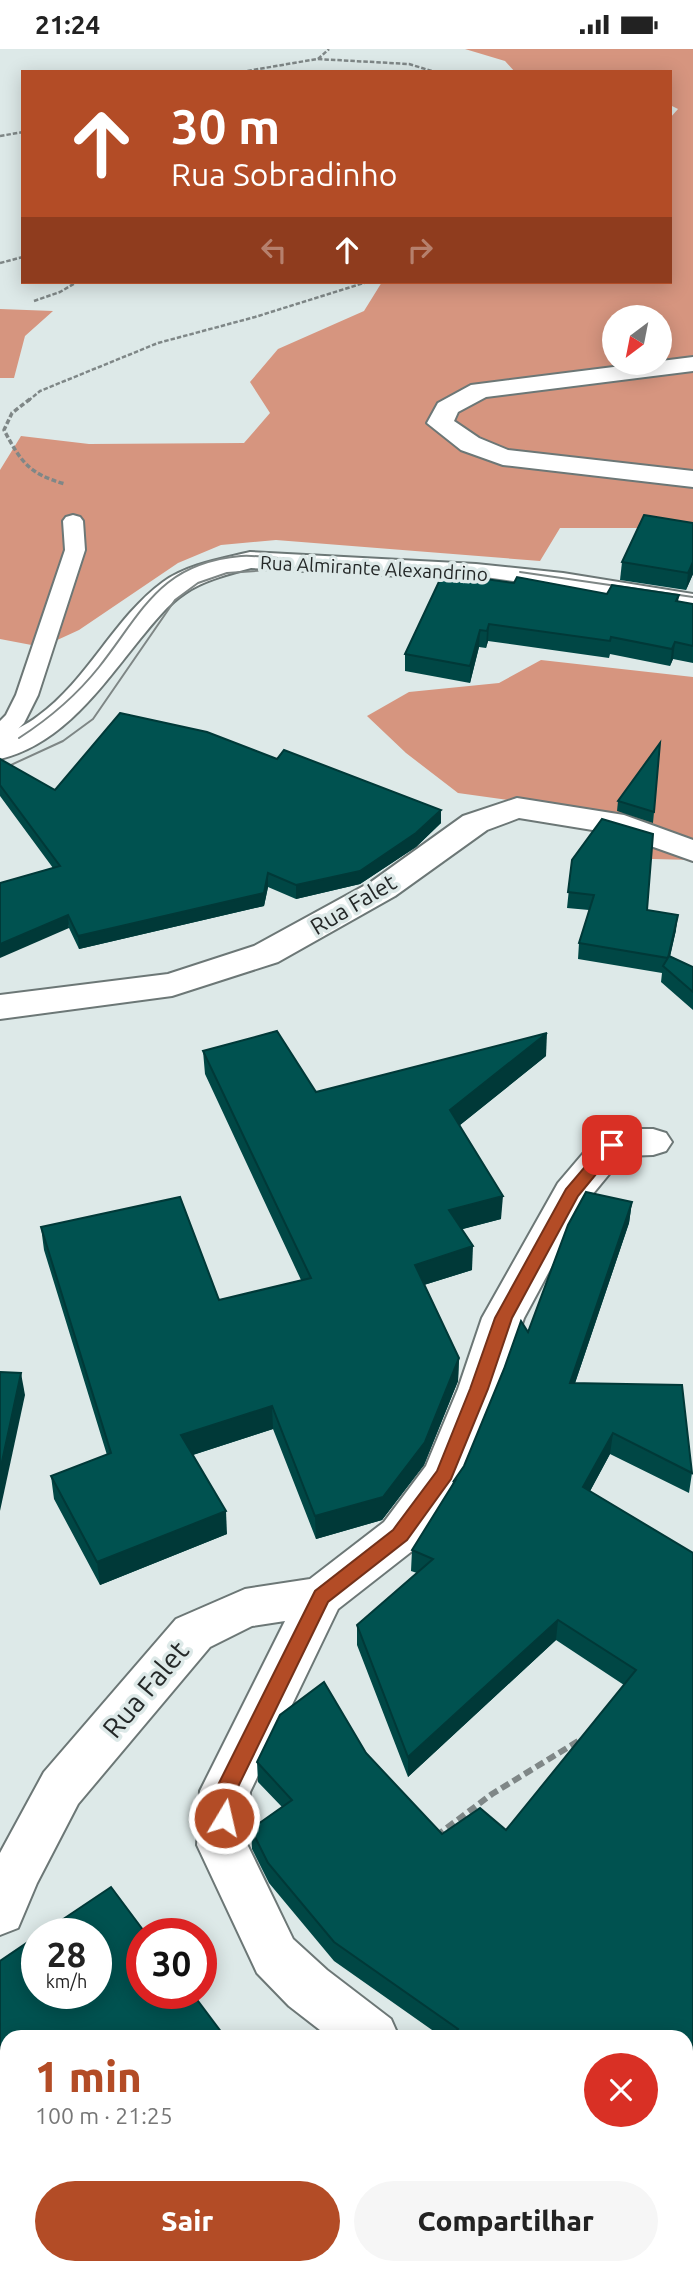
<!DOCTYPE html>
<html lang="pt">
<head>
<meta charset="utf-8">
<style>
	:root { --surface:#fff; --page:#f6f6f6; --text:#222; --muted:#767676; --accent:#b34c26 }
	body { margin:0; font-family:Ubuntu,sans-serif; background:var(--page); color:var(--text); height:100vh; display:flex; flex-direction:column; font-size:26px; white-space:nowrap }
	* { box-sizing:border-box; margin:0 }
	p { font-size:23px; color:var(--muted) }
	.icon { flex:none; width:38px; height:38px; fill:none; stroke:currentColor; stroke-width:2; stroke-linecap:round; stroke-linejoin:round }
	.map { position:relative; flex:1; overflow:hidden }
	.side { position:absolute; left:0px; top:1981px; width:693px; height:245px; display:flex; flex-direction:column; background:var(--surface); border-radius:21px 21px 0 0; box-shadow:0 4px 18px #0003 }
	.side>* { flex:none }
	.banner { position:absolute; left:21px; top:21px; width:651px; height:214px; border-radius:0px; box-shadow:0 4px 18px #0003; background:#b34c26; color:#fff; overflow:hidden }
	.needle { width:46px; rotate:212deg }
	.controls { position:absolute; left:602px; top:256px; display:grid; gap:14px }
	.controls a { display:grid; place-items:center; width:70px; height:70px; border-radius:50%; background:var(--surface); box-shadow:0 4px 18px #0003; font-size:35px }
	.speed { position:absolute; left:21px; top:1869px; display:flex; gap:14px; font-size:35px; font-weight:700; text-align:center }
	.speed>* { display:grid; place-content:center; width:91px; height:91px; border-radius:50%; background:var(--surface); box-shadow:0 4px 18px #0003; line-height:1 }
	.speed small { font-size:18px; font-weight:400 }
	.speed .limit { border:10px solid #d22; background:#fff; color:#111 }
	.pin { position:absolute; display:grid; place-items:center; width:60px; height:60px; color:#fff; margin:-30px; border-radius:14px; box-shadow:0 4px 10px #0006 }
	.me { position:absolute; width:77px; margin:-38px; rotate:9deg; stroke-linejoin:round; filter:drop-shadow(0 0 5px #0008) }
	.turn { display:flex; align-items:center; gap:24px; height:147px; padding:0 35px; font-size:32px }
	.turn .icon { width:91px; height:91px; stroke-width:2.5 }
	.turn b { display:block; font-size:49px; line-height:60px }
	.lanes { display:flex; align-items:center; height:66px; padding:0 35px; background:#0003; justify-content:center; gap:35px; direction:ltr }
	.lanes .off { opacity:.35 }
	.round { display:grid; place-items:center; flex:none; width:74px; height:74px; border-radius:37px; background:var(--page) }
	.overview { display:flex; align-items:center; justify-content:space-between; height:119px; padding:0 35px }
	h1 { font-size:42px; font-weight:800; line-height:52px; color:var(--accent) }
	.primary-button { display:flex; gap:14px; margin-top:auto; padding:14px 35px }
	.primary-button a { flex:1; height:80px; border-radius:42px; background:var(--accent); color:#fff; font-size:28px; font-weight:800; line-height:80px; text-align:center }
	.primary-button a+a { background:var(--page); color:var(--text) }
	.status { display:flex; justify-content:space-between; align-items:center; height:49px; padding:0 35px; background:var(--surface); direction:ltr }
	.status svg { height:19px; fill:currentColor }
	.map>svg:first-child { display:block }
</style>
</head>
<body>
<div class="status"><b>21:24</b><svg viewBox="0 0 49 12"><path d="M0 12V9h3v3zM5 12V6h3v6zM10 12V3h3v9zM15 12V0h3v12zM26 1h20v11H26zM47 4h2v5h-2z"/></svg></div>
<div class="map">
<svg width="693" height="2226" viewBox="0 0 693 2226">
	<rect width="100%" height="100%" fill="#dde9e8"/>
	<!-- forest -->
	<g fill="#d6957f" fill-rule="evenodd">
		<path d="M 465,0 L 693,0 L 693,479 L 560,479 L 540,512 L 276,491 L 221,496 L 178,514 L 79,581 L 42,598 L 0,590 L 0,421 L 21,387 L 89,395 L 244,394 L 270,364 L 250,333 L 278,300 L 364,262 L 382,233 L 670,233 L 670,69 L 678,60 L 670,56 L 670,23 L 515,23 L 505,12 ZM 614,268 L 660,268 L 660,313 L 614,313 Z"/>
		<path d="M 0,260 L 53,262 L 25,287 L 14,329 L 0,329 Z"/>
		<path d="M 541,611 L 693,628 L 693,811 L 613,809 L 588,762 L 458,744 L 406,704 L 367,667 L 409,643 L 499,634 Z"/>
	</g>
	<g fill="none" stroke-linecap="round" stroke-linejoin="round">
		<defs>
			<path id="service" d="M 73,466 L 80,468 L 83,472 L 85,501 L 38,646 L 24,674 L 8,690 L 0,692 L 0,672 L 6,666 L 16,646 L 65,501 L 63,472 L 66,468 Z"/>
			<g id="minor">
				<path d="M 693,308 L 693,322 L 486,348 L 458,363 L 454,372 L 479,389 L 508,401 L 693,422 L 693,438 L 503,416 L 461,401 L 427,374 L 438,354 L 471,336 Z"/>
				<path d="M 517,749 L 624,766 L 693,791 L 693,812 L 617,785 L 519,769 L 487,781 L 395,847 L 278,913 L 172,947 L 0,970 L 0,946 L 168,925 L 254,897 L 371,833 L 463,767 Z"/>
				<path d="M 627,1080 L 653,1080 L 666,1084 L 672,1093 L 666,1102 L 653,1106 L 624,1107 L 587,1152 L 524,1269 L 500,1340 L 460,1437 L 416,1499 L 338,1560 L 250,1743 L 247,1795 L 293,1890 L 327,1921 L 391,1970 L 399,1988 L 329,1988 L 289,1957 L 257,1924 L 197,1796 L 200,1742 L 285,1572 L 252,1577 L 210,1598 L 78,1755 L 37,1834 L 18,1879 L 0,1886 L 0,1804 L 44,1723 L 176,1570 L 245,1540 L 310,1530 L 384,1473 L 426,1417 L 458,1340 L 482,1269 L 558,1134 L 598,1087 Z"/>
				<path d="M 686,2191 L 693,2194 L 693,2226 L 657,2226 L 654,2219 L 686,2219 Z"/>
			</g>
			<path id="tertiary" d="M 250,503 L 476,515 L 563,524 L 693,545 L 693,563 L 563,542 L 476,531 L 251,519 C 229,525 204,531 185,544 C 167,556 154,573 140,590 C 102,637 63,695 0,710 L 0,688 C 12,682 27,676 38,667 C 88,631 114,569 163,533 C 188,515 222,510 250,503 Z"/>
		</defs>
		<!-- service casing -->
		<use href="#service" stroke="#6c7776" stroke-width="4"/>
		<!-- minor casing -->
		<use href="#minor" stroke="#6c7776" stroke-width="4"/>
		<!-- tertiary casing -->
		<use href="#tertiary" stroke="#6c7776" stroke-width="4"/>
		<!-- path-far2 -->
		<g stroke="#7f8787" stroke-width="2.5" stroke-dasharray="4.5 2" stroke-linecap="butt">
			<path d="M 318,10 L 329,0"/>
			<path d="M 241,23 L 317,10 L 409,15 L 435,23"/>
			<path d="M 0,87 L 23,83"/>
			<path d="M 0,214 L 23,208"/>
			<path d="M 34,252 L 60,243 L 77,233"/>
			<path d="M 28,352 L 40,342 L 158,294 L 255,268 L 367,233"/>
		</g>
		<!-- path-far1 -->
		<path stroke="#7f8787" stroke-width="3.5" stroke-dasharray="5 2.5" stroke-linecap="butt" d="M 30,350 L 12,364 L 4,381 C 21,413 29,425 65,435"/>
		<!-- path -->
		<path stroke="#7f8787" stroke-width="6" stroke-dasharray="9 4.5" stroke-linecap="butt" d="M 436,1787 L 492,1745 L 580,1691"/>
		<!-- service -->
		<use href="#service" fill="#fff" fill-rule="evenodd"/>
		<!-- minor -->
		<use href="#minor" fill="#fff" fill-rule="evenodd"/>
		<!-- tertiary -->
		<use href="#tertiary" fill="#fff" fill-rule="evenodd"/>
		<!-- tram -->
		<g stroke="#7e8685" stroke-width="2">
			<path d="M 520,523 L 693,548"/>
			<path d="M 19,689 C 50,669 76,647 99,618 C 143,562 160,514 241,507 C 257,506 273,509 289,510"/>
			<path d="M 0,721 L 63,692 L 93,670 L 175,551 L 198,534 L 227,524 L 313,518 L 478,528 L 535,536"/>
		</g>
	</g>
	<!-- wall -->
	<g fill="#004745">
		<path d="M 644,466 L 693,525 L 686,541 L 620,531 L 622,513 Z"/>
		<path d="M 514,534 L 607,545 L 679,546 L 678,553 L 693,555 L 693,614 L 673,610 L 670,617 L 610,605 L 609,609 L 488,592 L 486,599 L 479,598 L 470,634 L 405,622 L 405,605 Z"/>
		<path d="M 0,710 L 55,741 L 441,774 L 416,798 L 360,835 L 296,850 L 268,838 L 264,857 L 79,900 L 69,879 L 53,819 L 0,747 Z"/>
		<path d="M 618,752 L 654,763 L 653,774 L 617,762 Z"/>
		<path d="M 572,811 L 676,881 L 670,908 L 693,918 L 693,961 L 661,933 L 662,924 L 578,910 L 579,894 L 589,861 L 567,859 Z"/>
		<path d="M 203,1002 L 316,1043 L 546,1007 L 460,1076 L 501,1170 L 462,1180 L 472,1221 L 424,1236 L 459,1309 L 458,1332 L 424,1416 L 382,1471 L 316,1490 L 273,1380 L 193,1406 L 227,1485 L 100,1536 L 54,1450 L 51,1427 L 107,1406 L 44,1201 L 41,1178 L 219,1251 L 301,1231 L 205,1025 Z"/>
		<path d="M 632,1153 L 629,1174 L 575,1334 L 692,1424 L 689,1444 L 610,1405 L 590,1442 L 693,1504 L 693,2158 L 686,2153 L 686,1988 L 442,1988 L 334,1912 L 269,1834 L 252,1800 L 251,1780 L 282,1758 L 258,1733 L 257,1713 L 366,1704 L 442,1785 L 506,1781 L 624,1636 L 556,1591 L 408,1728 L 357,1596 L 357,1576 L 417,1524 L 411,1522 L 412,1501 L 452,1437 L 453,1433 L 464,1417 L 528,1283 Z"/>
	</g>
	<!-- shaded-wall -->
	<g fill="#003938">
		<path d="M 693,513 L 693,525 L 686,541 L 688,524 Z"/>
		<path d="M 489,575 L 488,592 L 486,599 L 487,582 Z"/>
		<path d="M 480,581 L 479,598 L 470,634 L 470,617 Z"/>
		<path d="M 675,593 L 673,610 L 670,617 L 672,600 Z"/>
		<path d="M 441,761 L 441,774 L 416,798 L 360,835 L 296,850 L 296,836 Z"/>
		<path d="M 268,824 L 268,838 L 264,857 L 79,900 L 78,887 Z"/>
		<path d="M 68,866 L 69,879 L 0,909 L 0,895 Z"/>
		<path d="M 678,866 L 676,881 L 666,924 L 668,909 Z"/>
		<path d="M 547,984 L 546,1007 L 450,1084 L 450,1061 Z"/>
		<path d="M 503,1147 L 501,1170 L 448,1184 L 449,1161 Z"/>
		<path d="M 632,1153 L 629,1174 L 568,1355 L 570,1334 Z"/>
		<path d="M 473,1197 L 472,1221 L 414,1239 L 415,1216 Z"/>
		<path d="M 459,1309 L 458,1332 L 424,1416 L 382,1471 L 316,1490 L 315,1467 Z"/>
		<path d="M 21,1324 L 25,1346 L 0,1462 L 0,1422 Z"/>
		<path d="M 272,1357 L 273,1380 L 183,1409 L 181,1386 Z"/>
		<path d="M 613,1384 L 610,1405 L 581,1459 L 583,1438 Z"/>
		<path d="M 226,1462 L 227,1485 L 100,1536 L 97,1513 Z"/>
		<path d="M 558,1571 L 556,1591 L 408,1728 L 408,1708 Z"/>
		<path d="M 7,2093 L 7,2119 L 0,2127 L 0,2102 Z"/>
	</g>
	<!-- building -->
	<g fill="#005250" stroke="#003938" stroke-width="2">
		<path d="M 644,466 L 693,474 L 693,513 L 688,524 L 622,513 Z"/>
		<path d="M 443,524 L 514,534 L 517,528 L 607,545 L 612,536 L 679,546 L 676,552 L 693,555 L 693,597 L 675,593 L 672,600 L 611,588 L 610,592 L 489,575 L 487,582 L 480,581 L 470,617 L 405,605 Z"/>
		<path d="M 120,664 L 207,683 L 277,710 L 284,701 L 441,761 L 416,784 L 360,822 L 296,836 L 268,824 L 264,844 L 78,887 L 68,866 L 0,895 L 0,834 L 60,817 L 0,736 L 0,710 L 55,741 Z"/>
		<path d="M 660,694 L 654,763 L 618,752 Z"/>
		<path d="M 602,770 L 653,785 L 647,861 L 678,866 L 668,909 L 579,894 L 594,846 L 568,843 L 572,811 Z"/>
		<path d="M 669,907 L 693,918 L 693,943 L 663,917 Z"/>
		<path d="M 277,982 L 316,1043 L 547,984 L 450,1061 L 503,1147 L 449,1161 L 473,1197 L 415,1216 L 459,1309 L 425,1393 L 383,1448 L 315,1467 L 272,1357 L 181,1386 L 226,1462 L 97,1513 L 51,1427 L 111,1404 L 41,1178 L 180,1148 L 219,1251 L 311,1229 L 203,1002 Z"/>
		<path d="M 586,1143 L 632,1153 L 570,1334 L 682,1336 L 692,1424 L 613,1384 L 583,1438 L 693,1504 L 693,2137 L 686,2133 L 686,1988 L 452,1988 L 458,1980 L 334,1893 L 268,1814 L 251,1780 L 292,1751 L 257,1713 L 280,1666 L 324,1633 L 366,1704 L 442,1785 L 480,1759 L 506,1781 L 636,1621 L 558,1571 L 408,1708 L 357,1576 L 433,1510 L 412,1501 L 455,1432 L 453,1433 L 464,1417 L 504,1320 L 521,1272 L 528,1283 L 568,1176 Z"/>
		<path d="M 0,1323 L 21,1324 L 0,1422 Z"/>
		<path d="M 111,1838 L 146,1885 L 142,1885 L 142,1944 L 192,1944 L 225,1988 L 7,1988 L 7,2093 L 0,2102 L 0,1912 L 37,1887 L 37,1944 L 96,1944 L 96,1885 L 41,1885 Z"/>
		<path d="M 7,2197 L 7,2219 L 483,2219 L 489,2226 L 0,2226 L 0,2204 Z"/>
	</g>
	<!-- route -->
	<path fill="#b34c26" stroke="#743119" stroke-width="2" d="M 612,1091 L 620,1096 L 578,1147 L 512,1269 L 488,1340 L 451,1430 L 407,1491 L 328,1553 L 236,1742 L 231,1775 L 224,1778 L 216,1775 L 213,1769 L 215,1742 L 315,1542 L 393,1481 L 437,1422 L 470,1340 L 495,1269 L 566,1140 L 606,1093 Z"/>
	<g text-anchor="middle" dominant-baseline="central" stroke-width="7" stroke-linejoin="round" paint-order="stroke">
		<!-- far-street labels -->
		<g font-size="19" fill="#242828" stroke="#dde9e8">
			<text transform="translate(374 519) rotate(3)">Rua Almirante Alexandrino</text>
		</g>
		<!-- street labels -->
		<g font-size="23" fill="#242828" stroke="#dde9e8">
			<text transform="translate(353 855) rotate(-31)">Rua Falet</text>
		</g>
		<!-- near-street labels -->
		<g font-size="28" fill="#242828" stroke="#dde9e8">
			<text transform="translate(145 1640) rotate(-50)">Rua Falet</text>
		</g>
	</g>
</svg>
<div class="controls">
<a><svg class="needle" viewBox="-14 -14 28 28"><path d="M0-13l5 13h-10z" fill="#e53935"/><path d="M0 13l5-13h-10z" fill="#767676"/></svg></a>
</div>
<div class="speed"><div>28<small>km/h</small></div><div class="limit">30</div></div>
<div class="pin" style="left:612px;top:1096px;background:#d93025"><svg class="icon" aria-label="arrive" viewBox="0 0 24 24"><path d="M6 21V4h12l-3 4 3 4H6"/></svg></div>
<svg class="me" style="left:224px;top:1769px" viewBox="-20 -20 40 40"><circle r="17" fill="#b34c26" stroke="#fff" stroke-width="3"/><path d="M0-11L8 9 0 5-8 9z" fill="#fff"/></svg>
<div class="banner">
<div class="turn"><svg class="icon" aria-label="ahead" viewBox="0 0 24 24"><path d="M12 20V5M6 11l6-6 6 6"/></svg><div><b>30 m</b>Rua Sobradinho</div></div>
<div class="lanes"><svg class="icon off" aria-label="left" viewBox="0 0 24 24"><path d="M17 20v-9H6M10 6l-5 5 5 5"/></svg><svg class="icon" aria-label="ahead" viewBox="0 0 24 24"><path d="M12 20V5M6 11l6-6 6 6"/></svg><svg class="icon off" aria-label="right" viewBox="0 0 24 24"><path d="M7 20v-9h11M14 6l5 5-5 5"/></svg></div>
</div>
<section class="side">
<div class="overview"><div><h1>1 min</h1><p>100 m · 21:25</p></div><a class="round" style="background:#d93025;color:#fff"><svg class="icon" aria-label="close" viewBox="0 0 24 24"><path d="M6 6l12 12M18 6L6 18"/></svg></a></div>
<div class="primary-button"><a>Sair</a><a>Compartilhar</a></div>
</section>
</div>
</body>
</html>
